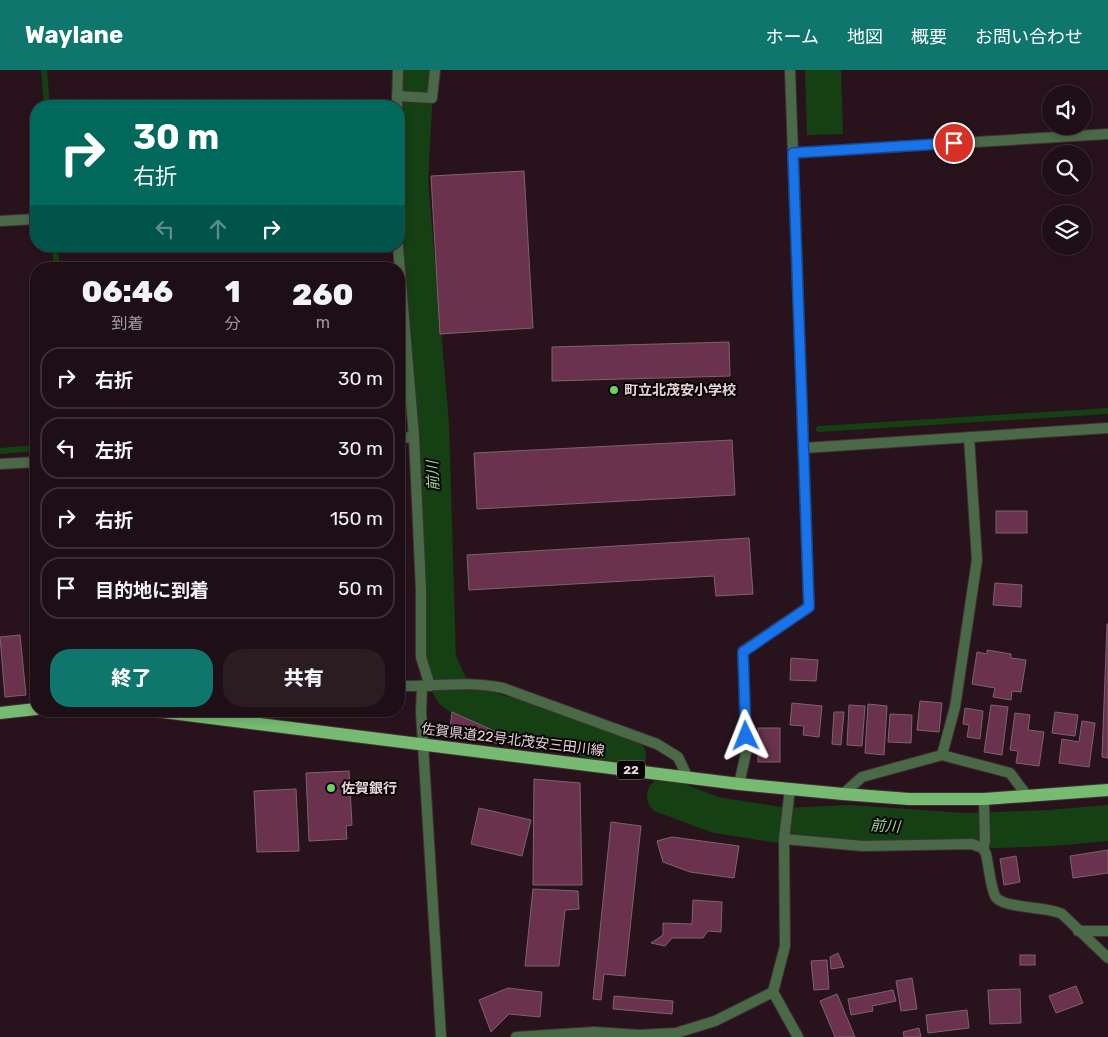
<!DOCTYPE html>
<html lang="ja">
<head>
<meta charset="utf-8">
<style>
	:root { --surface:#1e0e15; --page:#2b1c22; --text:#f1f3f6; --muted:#a19ca0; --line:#3c2e34; --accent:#0f766e }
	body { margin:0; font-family:Rubik,"Noto Sans JP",sans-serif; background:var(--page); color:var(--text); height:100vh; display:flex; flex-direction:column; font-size:19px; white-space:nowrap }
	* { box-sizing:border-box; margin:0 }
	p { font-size:16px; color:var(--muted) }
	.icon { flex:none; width:28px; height:28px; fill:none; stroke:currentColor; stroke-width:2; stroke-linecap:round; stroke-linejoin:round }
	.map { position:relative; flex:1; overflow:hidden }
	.sheet { position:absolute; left:30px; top:192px; width:375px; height:455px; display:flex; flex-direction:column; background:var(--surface); border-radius:20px; box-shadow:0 2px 8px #0003,0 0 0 1px var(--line) }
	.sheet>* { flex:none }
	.hud { position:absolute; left:30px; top:30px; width:375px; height:152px; border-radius:20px; box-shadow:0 2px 8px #0003,0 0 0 1px var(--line); background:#00695c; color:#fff; overflow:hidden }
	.buttons { position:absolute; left:1042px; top:15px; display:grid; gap:10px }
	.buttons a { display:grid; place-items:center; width:50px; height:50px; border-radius:50%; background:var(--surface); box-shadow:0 2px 8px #0003,0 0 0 1px var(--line); font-size:25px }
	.pin { position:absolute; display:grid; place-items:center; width:42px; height:42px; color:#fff; margin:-21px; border:2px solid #fff; border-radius:50%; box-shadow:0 1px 5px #0007 }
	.me { position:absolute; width:55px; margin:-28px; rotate:358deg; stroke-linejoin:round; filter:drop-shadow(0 0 4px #0008) }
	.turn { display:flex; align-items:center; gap:18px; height:105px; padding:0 20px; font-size:22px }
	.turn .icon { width:65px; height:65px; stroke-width:2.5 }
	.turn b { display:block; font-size:35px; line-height:42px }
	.lanes { display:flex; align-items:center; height:48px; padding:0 20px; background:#0003; justify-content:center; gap:25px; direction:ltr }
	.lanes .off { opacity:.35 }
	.eta { display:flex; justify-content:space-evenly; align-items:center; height:85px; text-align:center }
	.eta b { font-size:30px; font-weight:800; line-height:35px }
	.button { display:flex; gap:10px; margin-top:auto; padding:10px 20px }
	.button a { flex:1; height:58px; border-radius:20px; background:var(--accent); color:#fff; font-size:20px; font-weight:800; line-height:58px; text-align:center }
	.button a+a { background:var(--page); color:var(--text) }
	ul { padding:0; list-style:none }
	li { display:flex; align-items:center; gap:15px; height:62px; margin:0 10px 8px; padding:0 10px; border:2px solid var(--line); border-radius:20px }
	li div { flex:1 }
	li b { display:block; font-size:19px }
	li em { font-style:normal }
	header { display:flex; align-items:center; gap:30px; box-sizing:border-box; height:70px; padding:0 25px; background:var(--accent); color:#fff }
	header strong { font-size:24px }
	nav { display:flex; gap:28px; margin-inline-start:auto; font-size:18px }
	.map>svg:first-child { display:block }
</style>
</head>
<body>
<header>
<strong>Waylane</strong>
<nav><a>ホーム</a><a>地図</a><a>概要</a><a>お問い合わせ</a></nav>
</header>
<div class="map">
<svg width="1108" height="967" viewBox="0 0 1108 967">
	<rect width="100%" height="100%" fill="#28131c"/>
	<!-- water -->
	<path fill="#154013" d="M 805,0 L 841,0 L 843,64 L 807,65 Z"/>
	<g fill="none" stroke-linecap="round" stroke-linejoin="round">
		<!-- stream -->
		<g stroke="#154013" stroke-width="6">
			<path d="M 44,0 L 47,36"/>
			<path d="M 55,176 L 57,199"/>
			<path d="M 819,359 L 1108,341"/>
			<path d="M 0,381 L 36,378"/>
		</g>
		<!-- river -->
		<g stroke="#154013" stroke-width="36">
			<path d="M 416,0 L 410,111 L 431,353 L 438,590 L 452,621 L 470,634 L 587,669 L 628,686"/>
			<path d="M 665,726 L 716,745 L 786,756 L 849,753 L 964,761 L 1051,758 L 1108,753"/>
		</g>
	</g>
	<!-- building -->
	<g fill="#6a324c" stroke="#7d636d">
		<path d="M 524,101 L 533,258 L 440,264 L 431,106 Z"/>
		<path d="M 729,272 L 730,306 L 552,311 L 552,277 Z"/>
		<path d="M 732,370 L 735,425 L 477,439 L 474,383 Z"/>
		<rect x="996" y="441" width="31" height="22"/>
		<path d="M 749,468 L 753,524 L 716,526 L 714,506 L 469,520 L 467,485 Z"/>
		<path d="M 995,513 L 1022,515 L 1021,537 L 993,535 Z"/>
		<path d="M 1107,554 L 1108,554 L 1108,688 L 1102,687 Z"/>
		<path d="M 20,565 L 26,625 L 5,627 L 0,567 Z"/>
		<path d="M 987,580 L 1011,584 L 1011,588 L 1026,590 L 1021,622 L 1012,621 L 1011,630 L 993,627 L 995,618 L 972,614 L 977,582 L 987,584 Z"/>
		<path d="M 791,588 L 818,590 L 816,611 L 790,610 Z"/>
		<path d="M 920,631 L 942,633 L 939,662 L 917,660 Z"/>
		<path d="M 792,633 L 822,636 L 819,667 L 803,665 L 804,656 L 790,655 Z"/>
		<path d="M 868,634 L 887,636 L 884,685 L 865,683 Z"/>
		<path d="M 849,635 L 865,636 L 862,676 L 847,675 Z"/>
		<path d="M 991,635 L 1008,637 L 1002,685 L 984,682 Z"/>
		<path d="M 965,638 L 983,641 L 980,669 L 967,667 L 969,655 L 963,654 Z"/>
		<path d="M 452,642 L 499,663 L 497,673 L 449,666 Z"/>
		<path d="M 834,642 L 844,642 L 841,675 L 832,674 Z"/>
		<path d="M 1055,642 L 1078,645 L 1075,666 L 1052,663 Z"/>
		<path d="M 1015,643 L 1030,645 L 1028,660 L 1044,662 L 1039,696 L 1016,693 L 1018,681 L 1010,680 Z"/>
		<path d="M 890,644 L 912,645 L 911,673 L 888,672 Z"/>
		<path d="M 1082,651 L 1095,653 L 1089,697 L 1059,693 L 1062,669 L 1079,672 Z"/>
		<rect x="758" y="658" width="22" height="34"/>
		<path d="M 349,701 L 352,755 L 346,756 L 347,769 L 309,771 L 306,703 Z"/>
		<path d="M 534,709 L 580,713 L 582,815 L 533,815 Z"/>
		<path d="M 296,719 L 299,781 L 257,782 L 254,721 Z"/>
		<path d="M 479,738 L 531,750 L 522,786 L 471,774 Z"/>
		<path d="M 611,752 L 641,756 L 625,906 L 604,904 L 601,930 L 593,929 Z"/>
		<path d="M 672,767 L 739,776 L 734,808 L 690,802 L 663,792 L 657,771 Z"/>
		<path d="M 1108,780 L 1108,803 L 1073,808 L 1070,786 Z"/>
		<path d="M 1016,786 L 1020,812 L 1004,815 L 1000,789 Z"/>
		<path d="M 533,819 L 578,821 L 579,839 L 565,840 L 559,896 L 525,896 Z"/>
		<path d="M 693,830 L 722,832 L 721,862 L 708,861 L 703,868 L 672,868 L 665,876 L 651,873 L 663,865 L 663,853 L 692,854 Z"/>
		<path d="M 838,883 L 844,897 L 831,899 L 830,887 Z"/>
		<rect x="1020" y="885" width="15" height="10"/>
		<path d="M 827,890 L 829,919 L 814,920 L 811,891 Z"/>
		<path d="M 912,908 L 917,939 L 901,941 L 896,911 Z"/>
		<path d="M 1076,916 L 1083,933 L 1056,943 L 1049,926 Z"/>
		<path d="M 508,918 L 542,922 L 540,947 L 509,944 L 491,962 L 479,930 Z"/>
		<path d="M 1020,919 L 1021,953 L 990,954 L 988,920 Z"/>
		<path d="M 893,920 L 896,931 L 872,936 L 873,941 L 851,945 L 848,929 Z"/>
		<path d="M 837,924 L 855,967 L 835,967 L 820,931 Z"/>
		<path d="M 614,926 L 673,931 L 672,944 L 613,939 Z"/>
		<path d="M 967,940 L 969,958 L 928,963 L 926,945 Z"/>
		<path d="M 919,958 L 921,967 L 904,967 L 903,962 Z"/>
	</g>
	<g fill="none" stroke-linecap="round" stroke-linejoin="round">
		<defs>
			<g id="street">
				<path d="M 397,26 L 432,28 L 435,0"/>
				<path d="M 397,36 L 398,0"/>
				<path d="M 793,83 L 1108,64"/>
				<path d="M 0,151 L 36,149"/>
				<path d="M 398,176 L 414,367 L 421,520 L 421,587 L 430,616"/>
				<path d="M 399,368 L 414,367"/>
				<path d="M 804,378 L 1108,358"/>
				<path d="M 0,394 L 36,392"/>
				<path d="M 399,616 C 436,617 465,610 503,618 L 657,674 L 678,687 L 688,708"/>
				<path d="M 422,617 L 421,642 L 441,967"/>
				<path d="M 942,685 L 955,637 L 977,490 L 969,367"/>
				<path d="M 739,714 L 746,683 L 743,581 L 809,537 L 790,0"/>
				<path d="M 790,719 L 784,769 L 785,876 L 773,922 L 798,967"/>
				<path d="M 843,724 L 862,707 L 942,685 L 1010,703 L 1028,727"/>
				<path d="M 784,769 L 863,776 L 972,774 L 983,778 L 986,784 C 989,797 990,814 995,826 C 1001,839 1047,836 1062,844 L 1108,888"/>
				<path d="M 983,778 L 985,772 L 984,729"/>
				<path d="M 1078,861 L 1108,861"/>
				<path d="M 516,967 L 594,962 L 639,965 L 676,963 L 715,951 L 773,922"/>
			</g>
			<g id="primary">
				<path d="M 155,641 L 739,714 L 843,724 L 909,729 L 984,729 L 1108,720"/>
				<path d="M 0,643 L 36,639"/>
			</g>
		</defs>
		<!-- street casing -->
		<use href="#street" stroke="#422e37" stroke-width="12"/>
		<!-- primary casing -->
		<use href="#primary" stroke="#422e37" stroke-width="14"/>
		<!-- street -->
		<use href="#street" stroke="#4a6a47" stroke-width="10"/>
		<!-- primary -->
		<use href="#primary" stroke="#76bb71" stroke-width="12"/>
	</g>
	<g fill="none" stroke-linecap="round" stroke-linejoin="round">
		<defs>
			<path id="route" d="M 746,666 L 743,582 L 809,537 L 793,83 L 954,73"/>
		</defs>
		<!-- route casing -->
		<use href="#route" stroke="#114b97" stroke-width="12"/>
		<!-- route -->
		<use href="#route" stroke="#1a73e8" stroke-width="9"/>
	</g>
	<!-- markers -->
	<g fill="#69d464" stroke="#0b0406" stroke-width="2">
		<circle cx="614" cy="320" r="5"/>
		<circle cx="331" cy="718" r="5"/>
	</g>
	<g text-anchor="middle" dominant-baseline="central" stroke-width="4" stroke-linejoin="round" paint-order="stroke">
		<!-- shield labels -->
		<rect fill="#0b0406" stroke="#a4969b" stroke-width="1" x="617" y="690.5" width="28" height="19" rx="4"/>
		<g font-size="12" font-weight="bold" fill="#e5d5db">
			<text x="631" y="700">22</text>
		</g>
		<!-- poi labels -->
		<g font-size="14" font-weight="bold" fill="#e5d5db" stroke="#0b0406" text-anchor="start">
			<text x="624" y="320">町立北茂安小学校</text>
			<text x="341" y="718">佐賀銀行</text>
		</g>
		<!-- street labels -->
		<g font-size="14" fill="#e5d5db" stroke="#0b0406">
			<text transform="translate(513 670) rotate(7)">佐賀県道22号北茂安三田川線</text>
		</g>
		<!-- water labels -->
		<g font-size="15" font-style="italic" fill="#97d892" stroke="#0b0406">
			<text transform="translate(433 406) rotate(-92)">前川</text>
			<text transform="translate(885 756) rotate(4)">前川</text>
		</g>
	</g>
</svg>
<div class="buttons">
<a><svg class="icon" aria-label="sound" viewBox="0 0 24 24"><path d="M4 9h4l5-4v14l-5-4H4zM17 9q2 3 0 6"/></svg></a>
<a><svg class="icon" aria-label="search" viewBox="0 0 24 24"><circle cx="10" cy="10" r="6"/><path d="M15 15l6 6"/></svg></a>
<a><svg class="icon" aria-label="layers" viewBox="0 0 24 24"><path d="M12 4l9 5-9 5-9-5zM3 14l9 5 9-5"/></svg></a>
</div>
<div class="pin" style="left:954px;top:73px;background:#d93025"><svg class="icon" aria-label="arrive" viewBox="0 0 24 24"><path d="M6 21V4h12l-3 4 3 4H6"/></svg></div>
<svg class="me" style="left:746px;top:666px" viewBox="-20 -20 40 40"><path d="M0-17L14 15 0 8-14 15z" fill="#1a73e8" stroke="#fff" stroke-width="4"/></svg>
<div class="hud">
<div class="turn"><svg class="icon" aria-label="right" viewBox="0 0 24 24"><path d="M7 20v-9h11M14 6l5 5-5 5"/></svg><div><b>30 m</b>右折</div></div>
<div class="lanes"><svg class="icon off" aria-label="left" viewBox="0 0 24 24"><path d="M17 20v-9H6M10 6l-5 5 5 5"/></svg><svg class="icon off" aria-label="ahead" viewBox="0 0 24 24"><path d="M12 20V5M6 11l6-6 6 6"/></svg><svg class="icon" aria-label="right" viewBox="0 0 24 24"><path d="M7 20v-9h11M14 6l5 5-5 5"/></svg></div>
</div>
<section class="sheet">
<div class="eta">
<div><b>06:46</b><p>到着</p></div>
<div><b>1</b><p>分</p></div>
<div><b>260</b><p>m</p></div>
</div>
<ul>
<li><svg class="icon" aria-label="right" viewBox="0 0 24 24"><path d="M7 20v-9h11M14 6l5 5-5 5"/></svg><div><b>右折</b></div><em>30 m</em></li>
<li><svg class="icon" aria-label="left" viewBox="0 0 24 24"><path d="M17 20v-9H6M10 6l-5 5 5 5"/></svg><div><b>左折</b></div><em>30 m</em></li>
<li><svg class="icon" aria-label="right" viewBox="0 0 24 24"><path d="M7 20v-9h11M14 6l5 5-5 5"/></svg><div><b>右折</b></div><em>150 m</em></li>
<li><svg class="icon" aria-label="arrive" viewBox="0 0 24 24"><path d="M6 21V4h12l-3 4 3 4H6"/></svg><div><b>目的地に到着</b></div><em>50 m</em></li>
</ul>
<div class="button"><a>終了</a><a>共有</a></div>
</section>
</div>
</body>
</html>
